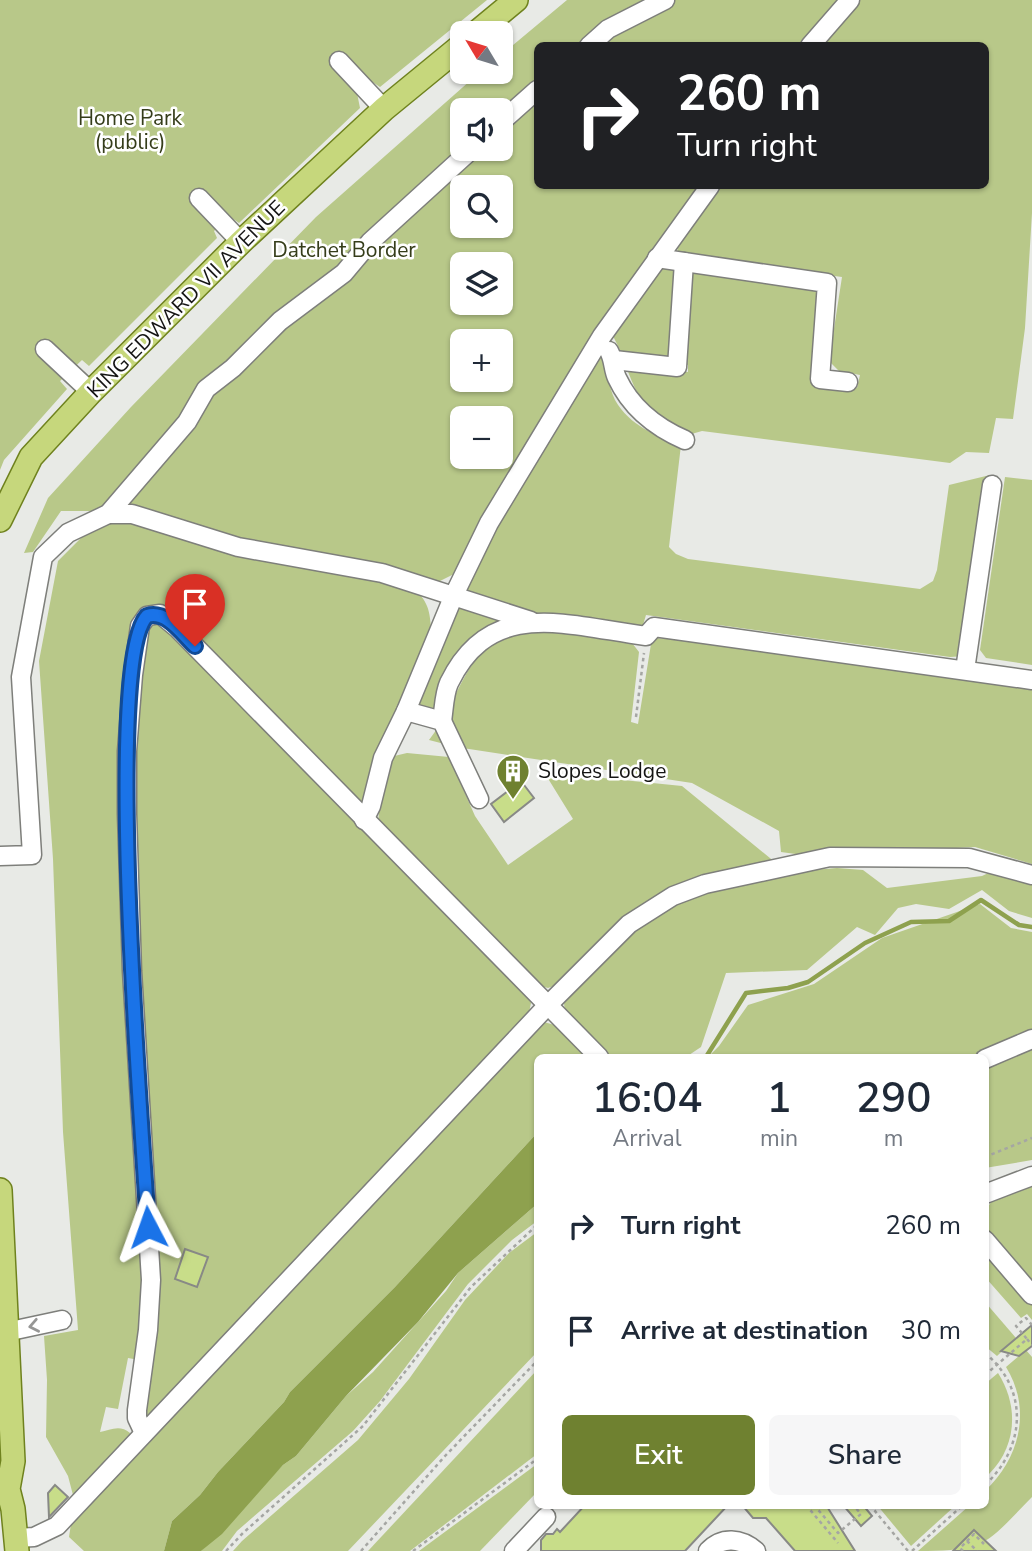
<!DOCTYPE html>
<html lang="en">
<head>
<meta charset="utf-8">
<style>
	:root { --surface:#fff; --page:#f6f6f7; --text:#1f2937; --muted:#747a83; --accent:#6f8130 }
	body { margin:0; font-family:"Nunito Sans",sans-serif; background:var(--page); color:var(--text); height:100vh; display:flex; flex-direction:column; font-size:26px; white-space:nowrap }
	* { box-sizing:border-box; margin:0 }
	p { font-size:23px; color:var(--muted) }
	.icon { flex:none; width:38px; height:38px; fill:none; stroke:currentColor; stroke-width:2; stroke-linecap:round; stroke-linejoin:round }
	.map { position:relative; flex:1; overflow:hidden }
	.sheet { position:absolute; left:534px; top:1054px; width:455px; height:455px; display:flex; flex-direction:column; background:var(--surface); border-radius:10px; box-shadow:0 2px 5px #0004 }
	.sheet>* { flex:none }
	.top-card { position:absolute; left:534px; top:42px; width:455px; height:147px; border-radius:10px; box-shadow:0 2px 5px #0004; background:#202124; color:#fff; overflow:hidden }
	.needle { width:46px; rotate:308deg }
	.buttons { position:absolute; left:450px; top:21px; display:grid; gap:14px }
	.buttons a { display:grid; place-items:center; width:63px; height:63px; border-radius:10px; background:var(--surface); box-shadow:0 2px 5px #0004; font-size:35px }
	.pin { position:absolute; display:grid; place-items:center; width:60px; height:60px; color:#fff; margin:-72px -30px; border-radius:50% 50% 50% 0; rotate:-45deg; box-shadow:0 0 7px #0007 }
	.pin .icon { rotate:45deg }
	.me { position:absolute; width:77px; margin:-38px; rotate:356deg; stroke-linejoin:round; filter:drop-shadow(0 0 5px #0008) }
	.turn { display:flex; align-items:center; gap:24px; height:147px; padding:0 28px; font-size:32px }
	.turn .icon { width:91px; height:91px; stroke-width:2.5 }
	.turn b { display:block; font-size:49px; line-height:60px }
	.eta { display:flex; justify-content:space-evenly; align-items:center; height:119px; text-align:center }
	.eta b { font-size:42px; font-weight:600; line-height:49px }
	.primary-button { display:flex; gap:14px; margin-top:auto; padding:14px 28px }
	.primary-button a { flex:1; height:80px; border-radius:10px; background:var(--accent); color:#fff; font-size:28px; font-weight:600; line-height:80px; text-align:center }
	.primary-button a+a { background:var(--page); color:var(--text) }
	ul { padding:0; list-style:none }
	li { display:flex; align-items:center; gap:21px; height:105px; padding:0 28px }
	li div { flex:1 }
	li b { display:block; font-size:26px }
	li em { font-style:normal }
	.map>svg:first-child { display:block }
</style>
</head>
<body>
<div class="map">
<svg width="1032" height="1551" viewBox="0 0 1032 1551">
	<rect width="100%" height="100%" fill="#e8eae6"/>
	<!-- green -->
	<g fill="#b8c889" fill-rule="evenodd">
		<path d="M 0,0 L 487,0 L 380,87 L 371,81 L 357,93 L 360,108 L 239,223 L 229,216 L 214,231 L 217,238 L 89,366 L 82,360 L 60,381 L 67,389 L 4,460 L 0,470 Z"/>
		<path d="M 567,0 L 845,0 L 807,45 L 537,46 L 537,186 L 701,186 L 550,405 L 511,468 L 475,541 L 454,574 L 436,583 L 100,511 L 61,511 L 33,552 L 24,553 L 48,498 L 131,407 L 316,217 L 480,72 L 500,72 L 501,55 ZM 462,110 L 500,110 L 500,149 L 462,149 ZM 462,187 L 500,187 L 500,226 L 462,226 ZM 462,264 L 500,264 L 500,303 L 462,303 ZM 462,341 L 500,341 L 500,380 L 462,380 ZM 462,418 L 500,418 L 500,457 L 462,457 Z"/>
		<path d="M 858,0 L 1032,0 L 1032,213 L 1025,328 L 1013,419 L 996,418 L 989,453 L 966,452 L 950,463 L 702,431 L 688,435 C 651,412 641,409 626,366 L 688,372 L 688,365 L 681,363 L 688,275 L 698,268 L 822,288 L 815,382 L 857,388 L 860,375 L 839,371 L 829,361 L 842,277 L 693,257 L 678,252 L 676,242 L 715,186 L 985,186 L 985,46 L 821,45 Z"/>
		<path d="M 665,264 L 675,266 L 672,355 L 664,360 L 623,356 L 613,336 L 618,323 L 654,269 Z"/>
		<path d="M 601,353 C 608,368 608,386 615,400 C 630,426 655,435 681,445 L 669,547 L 676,554 L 688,559 L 920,589 L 933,581 L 937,570 L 949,485 L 990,475 L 966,656 L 950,657 L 646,615 L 643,625 L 633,629 L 533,617 L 469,593 L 464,581 Z"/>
		<path d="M 1005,477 L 1032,480 L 1032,665 L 986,658 L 980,650 Z"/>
		<path d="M 126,519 L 409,585 C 426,598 430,607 431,629 L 363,804 L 353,805 L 168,615 L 147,612 L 127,696 L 147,1257 L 139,1360 L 128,1358 L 118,1409 L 106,1407 L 100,1432 C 110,1430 120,1424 130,1433 L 129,1440 L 73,1495 L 68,1476 L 46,1437 L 47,1380 L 44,1336 L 78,1330 L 63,1132 L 53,859 L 39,661 L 58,561 L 88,531 Z"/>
		<path d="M 453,605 L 510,620 L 491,632 L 433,710 L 416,709 L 411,700 Z"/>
		<path d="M 151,619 L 161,621 L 527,993 L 531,1003 L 528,1018 L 149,1418 L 141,1411 L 153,1328 L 130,775 L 142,631 Z"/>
		<path d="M 532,628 L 629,639 L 639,652 L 631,722 L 638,724 L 652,638 L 695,640 L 1032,687 L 1032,864 L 975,847 L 810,856 L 781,852 L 779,831 L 692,783 L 456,747 L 429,740 C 456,707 464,654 505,634 C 513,630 523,630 532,628 Z"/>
		<path d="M 407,753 L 449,757 L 475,816 L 508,865 L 573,819 L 544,772 L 682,786 L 776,863 L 678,888 L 559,984 L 548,988 L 534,984 L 378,824 L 382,776 L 390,757 Z"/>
		<path d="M 837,868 L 863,870 L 887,888 L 982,876 L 997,869 L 1032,879 L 1032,918 L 1009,911 L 982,890 L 949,909 L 916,904 L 898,908 L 875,935 L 857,927 L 807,970 L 726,973 L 701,1047 L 686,1057 L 609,1057 L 565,1012 L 564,1003 L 567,995 L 647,915 L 708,887 L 765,874 Z"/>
		<path d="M 980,904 L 1011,928 L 1032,932 L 1032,1033 L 980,1057 L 708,1057 L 719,1046 L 748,1005 L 814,984 L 882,938 Z"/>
		<path d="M 540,1021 L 562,1027 L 591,1057 L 537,1057 L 537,1133 L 395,1287 L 290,1392 L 284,1402 L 218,1472 L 200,1495 L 172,1521 L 164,1551 L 84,1551 L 69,1537 L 71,1524 Z"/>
		<path d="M 1032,1045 L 1032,1160 L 985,1168 L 985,1066 Z"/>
		<path d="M 1032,1181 L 1032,1287 C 1016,1268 968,1225 993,1200 C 1002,1191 1020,1186 1032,1181 Z"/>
		<path d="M 537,1204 L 537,1221 L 512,1240 L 468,1284 L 380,1401 L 353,1431 L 237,1531 L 222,1551 L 201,1551 L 283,1465 L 296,1456 L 346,1396 L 373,1372 L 446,1291 L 458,1273 Z"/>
		<path d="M 537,1232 L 537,1352 L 348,1551 L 233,1551 L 242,1541 L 358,1440 L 409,1379 L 465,1300 L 509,1253 Z"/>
		<path d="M 985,1250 L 1032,1304 L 1032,1320 L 1027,1314 L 1021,1318 L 985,1277 Z"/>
		<path d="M 985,1302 L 1016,1338 L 997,1356 L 985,1346 Z"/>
		<path d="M 1026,1350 L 1032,1357 L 1032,1497 C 986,1544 987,1551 918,1551 L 970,1505 L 985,1505 L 985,1491 C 1020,1458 1032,1409 1006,1367 Z"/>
		<path d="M 537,1370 L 537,1454 L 410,1551 L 368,1551 Z"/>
		<path d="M 998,1373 C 1019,1406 1017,1446 989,1474 L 985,1469 L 985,1384 Z"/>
		<path d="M 537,1464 L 537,1492 L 480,1551 L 419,1551 Z"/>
		<path d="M 877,1505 L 956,1505 L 911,1546 Z"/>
	</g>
	<!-- water -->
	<path fill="#8ea14e" d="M 537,1133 L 537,1204 L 458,1273 L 418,1322 L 346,1396 L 296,1456 L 283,1465 L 222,1534 L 201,1551 L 164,1551 L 172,1521 L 200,1495 L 218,1472 L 284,1402 L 290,1392 L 395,1287 Z"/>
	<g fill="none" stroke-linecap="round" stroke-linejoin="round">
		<!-- stream -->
		<path stroke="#8ea14e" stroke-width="4.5" d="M 706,1057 L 746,993 L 788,988 L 808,982 L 865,943 L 911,922 L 949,921 L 981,900 L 1019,925 L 1032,927"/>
	</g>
	<!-- building -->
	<g fill="#c8dd89" stroke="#888986" stroke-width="2">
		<path d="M 521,781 L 534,798 L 504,822 L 491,804 Z"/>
		<path d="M 185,1249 L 208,1257 L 197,1287 L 175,1279 Z"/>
		<path d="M 1032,1325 L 1032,1346 L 1019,1356 L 1001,1351 Z"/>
		<path d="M 55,1485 L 68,1497 L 49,1517 L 48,1493 Z"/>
		<path d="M 585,1505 L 728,1505 L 685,1551 L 541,1551 L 541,1540 L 546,1534 L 553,1534 L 557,1529 L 560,1532 Z"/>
		<path d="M 742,1505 L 826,1505 L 855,1551 L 795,1551 L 766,1518 L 753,1518 Z"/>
		<path d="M 843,1505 L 863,1505 L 872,1516 L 861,1526 Z"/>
		<path d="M 974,1530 L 996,1551 L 953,1551 Z"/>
	</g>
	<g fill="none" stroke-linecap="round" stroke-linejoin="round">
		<defs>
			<g id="minor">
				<path d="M 589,46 L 608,29 L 665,0"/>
				<path d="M 810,46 L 850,0"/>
				<path d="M 339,61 L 384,109"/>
				<path d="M 500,123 L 537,90"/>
				<path d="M 199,198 L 241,242"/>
				<path d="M 657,258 L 827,283 L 820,379 L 848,382"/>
				<path d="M 45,349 L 91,392"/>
				<path d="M 609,351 C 614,360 613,370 617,378 C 631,408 655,427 685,440"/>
				<path d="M 614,360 L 677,367 L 684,262"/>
				<path d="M 108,514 L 132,514 L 238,547 L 382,573 L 531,621"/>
				<path d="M 965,670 L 992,485"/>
				<path d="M 406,711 L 442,721 L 479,799"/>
				<path d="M 442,721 C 444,709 444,694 449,683 C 491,596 568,626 646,636 L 654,627 L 1032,680"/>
				<path d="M 364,820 L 371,806 L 383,758 L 406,711 L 454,595 L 489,523 L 602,336 L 710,186"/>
				<path d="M 0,856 L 32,855 L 21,677 L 43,557 L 68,533 L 108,514 L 187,422 L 206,389 L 233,368 L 280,321 L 344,273 L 370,242 L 472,149"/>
				<path d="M 985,1059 L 1032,1039"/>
				<path d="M 985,1194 L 1032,1176"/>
				<path d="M 985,1240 L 1032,1295"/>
				<path d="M 6,1332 L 62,1320"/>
				<path d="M 144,1433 L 137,1418 L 137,1410 L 148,1330 L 151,1280 L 132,971 L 127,814 L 127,751 L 133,675 L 140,626 L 147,616 L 160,614 L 177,628 L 599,1057"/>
				<path d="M 17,1538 L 34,1537 L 57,1526 L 548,1005 L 629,924 L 673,896 L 705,884 L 830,857 L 969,858 L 1032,875"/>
				<path d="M 514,1551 L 546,1517"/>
				<path d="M 708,1551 C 722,1536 741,1538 756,1551"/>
			</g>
			<g id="major">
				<path d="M 476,33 L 516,0"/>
				<path d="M 0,520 L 31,457 L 91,392 L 241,242 L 384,109 L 462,45"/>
				<path d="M 0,1190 L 13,1461 L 8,1489 L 13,1509 L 17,1551"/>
			</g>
		</defs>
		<!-- minor casing -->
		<use href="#minor" stroke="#7e7f7b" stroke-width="21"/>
		<!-- major casing -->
		<use href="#major" stroke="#6f821e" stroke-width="26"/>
		<!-- path -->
		<g stroke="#a5a6a3" stroke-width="2.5" stroke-dasharray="3.5 3.5" stroke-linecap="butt">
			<path d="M 636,717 L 644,653"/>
			<path d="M 985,1157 L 1032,1138"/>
			<path d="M 1027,1339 L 1032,1345"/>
			<path d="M 985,1353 C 1029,1389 1026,1447 985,1485"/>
			<path d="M 985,1375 L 1027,1339 L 1016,1326 L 1026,1318 L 1032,1325"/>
			<path d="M 806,1505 L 838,1543"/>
			<path d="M 814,1505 L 838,1533 L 861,1514 L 853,1505"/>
			<path d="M 870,1505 L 908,1551"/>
			<path d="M 967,1541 L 977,1551"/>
			<path d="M 226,1551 L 243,1533 L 363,1426 L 471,1287 L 537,1225"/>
			<path d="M 361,1551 L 445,1456 L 537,1361"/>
			<path d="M 413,1551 L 537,1459"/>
			<path d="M 912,1551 L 963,1505"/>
			<path d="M 963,1551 L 960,1548 L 974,1534 L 984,1544"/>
		</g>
		<!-- minor -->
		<use href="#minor" stroke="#fff" stroke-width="18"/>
		<!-- major -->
		<use href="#major" stroke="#c6d77c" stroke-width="23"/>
	</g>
	<!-- one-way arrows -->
	<defs><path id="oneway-chevron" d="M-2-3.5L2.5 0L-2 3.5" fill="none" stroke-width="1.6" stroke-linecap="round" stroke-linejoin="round" transform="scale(1.75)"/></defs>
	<use stroke="#969695" href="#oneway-chevron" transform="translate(34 1326) rotate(169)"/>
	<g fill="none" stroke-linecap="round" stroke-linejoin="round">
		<defs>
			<path id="route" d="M 148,1227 C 143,1140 103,663 147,616 C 167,610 182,634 195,646"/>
		</defs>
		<!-- route casing -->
		<use href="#route" stroke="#114b97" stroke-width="18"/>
		<!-- route -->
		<use href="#route" stroke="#1a73e8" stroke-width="12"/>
	</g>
	<!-- icons -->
	<defs>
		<symbol id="building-pin" viewBox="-11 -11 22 30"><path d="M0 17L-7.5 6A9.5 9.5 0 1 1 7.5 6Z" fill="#6f8130" stroke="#fff"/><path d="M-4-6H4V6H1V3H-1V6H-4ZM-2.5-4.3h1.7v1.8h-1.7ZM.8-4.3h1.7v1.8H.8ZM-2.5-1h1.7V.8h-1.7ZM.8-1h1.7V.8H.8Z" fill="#fff"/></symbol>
	</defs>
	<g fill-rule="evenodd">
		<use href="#building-pin" x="494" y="752" width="38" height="52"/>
	</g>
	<g text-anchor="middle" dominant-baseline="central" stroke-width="5" stroke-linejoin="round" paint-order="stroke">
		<!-- park labels -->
		<g font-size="21" fill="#353d1a" stroke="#fff">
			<text x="130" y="118">Home Park<tspan x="130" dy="24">(public)</tspan></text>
			<text x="344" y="250">Datchet Border</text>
		</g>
		<!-- street labels -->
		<g font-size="21" fill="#151514" stroke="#fff">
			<text transform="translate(186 299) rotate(-45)">KING EDWARD VII AVENUE</text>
		</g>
		<!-- poi labels -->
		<g font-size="21" fill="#151514" stroke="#fff" text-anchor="start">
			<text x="538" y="771">Slopes Lodge</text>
		</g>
	</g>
</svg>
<div class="buttons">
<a><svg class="needle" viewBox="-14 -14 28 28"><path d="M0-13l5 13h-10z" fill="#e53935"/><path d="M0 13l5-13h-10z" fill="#747a83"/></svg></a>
<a><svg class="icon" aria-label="sound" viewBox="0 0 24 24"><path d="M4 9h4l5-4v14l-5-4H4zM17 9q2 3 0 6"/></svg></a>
<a><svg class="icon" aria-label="search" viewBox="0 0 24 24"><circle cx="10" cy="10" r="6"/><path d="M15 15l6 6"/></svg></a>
<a><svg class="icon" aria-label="layers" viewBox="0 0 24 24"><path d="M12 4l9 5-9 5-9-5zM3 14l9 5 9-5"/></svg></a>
<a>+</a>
<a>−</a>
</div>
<div class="pin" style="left:195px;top:646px;background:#d93025"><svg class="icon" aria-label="arrive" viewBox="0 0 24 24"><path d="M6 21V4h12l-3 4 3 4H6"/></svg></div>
<svg class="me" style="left:148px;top:1227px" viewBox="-20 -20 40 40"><path d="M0-17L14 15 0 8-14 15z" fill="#1a73e8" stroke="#fff" stroke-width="4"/></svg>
<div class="top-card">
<div class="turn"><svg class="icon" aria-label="right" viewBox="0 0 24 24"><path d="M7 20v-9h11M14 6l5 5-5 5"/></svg><div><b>260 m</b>Turn right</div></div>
</div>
<section class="sheet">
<div class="eta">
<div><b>16:04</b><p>Arrival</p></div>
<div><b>1</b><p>min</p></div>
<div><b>290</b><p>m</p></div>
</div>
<ul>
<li><svg class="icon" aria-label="right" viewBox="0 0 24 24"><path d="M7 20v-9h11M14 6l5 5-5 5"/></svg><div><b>Turn right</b></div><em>260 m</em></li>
<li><svg class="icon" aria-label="arrive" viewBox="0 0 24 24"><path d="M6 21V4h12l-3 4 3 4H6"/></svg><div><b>Arrive at destination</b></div><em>30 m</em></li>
</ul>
<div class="primary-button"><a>Exit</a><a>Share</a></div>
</section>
</div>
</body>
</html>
